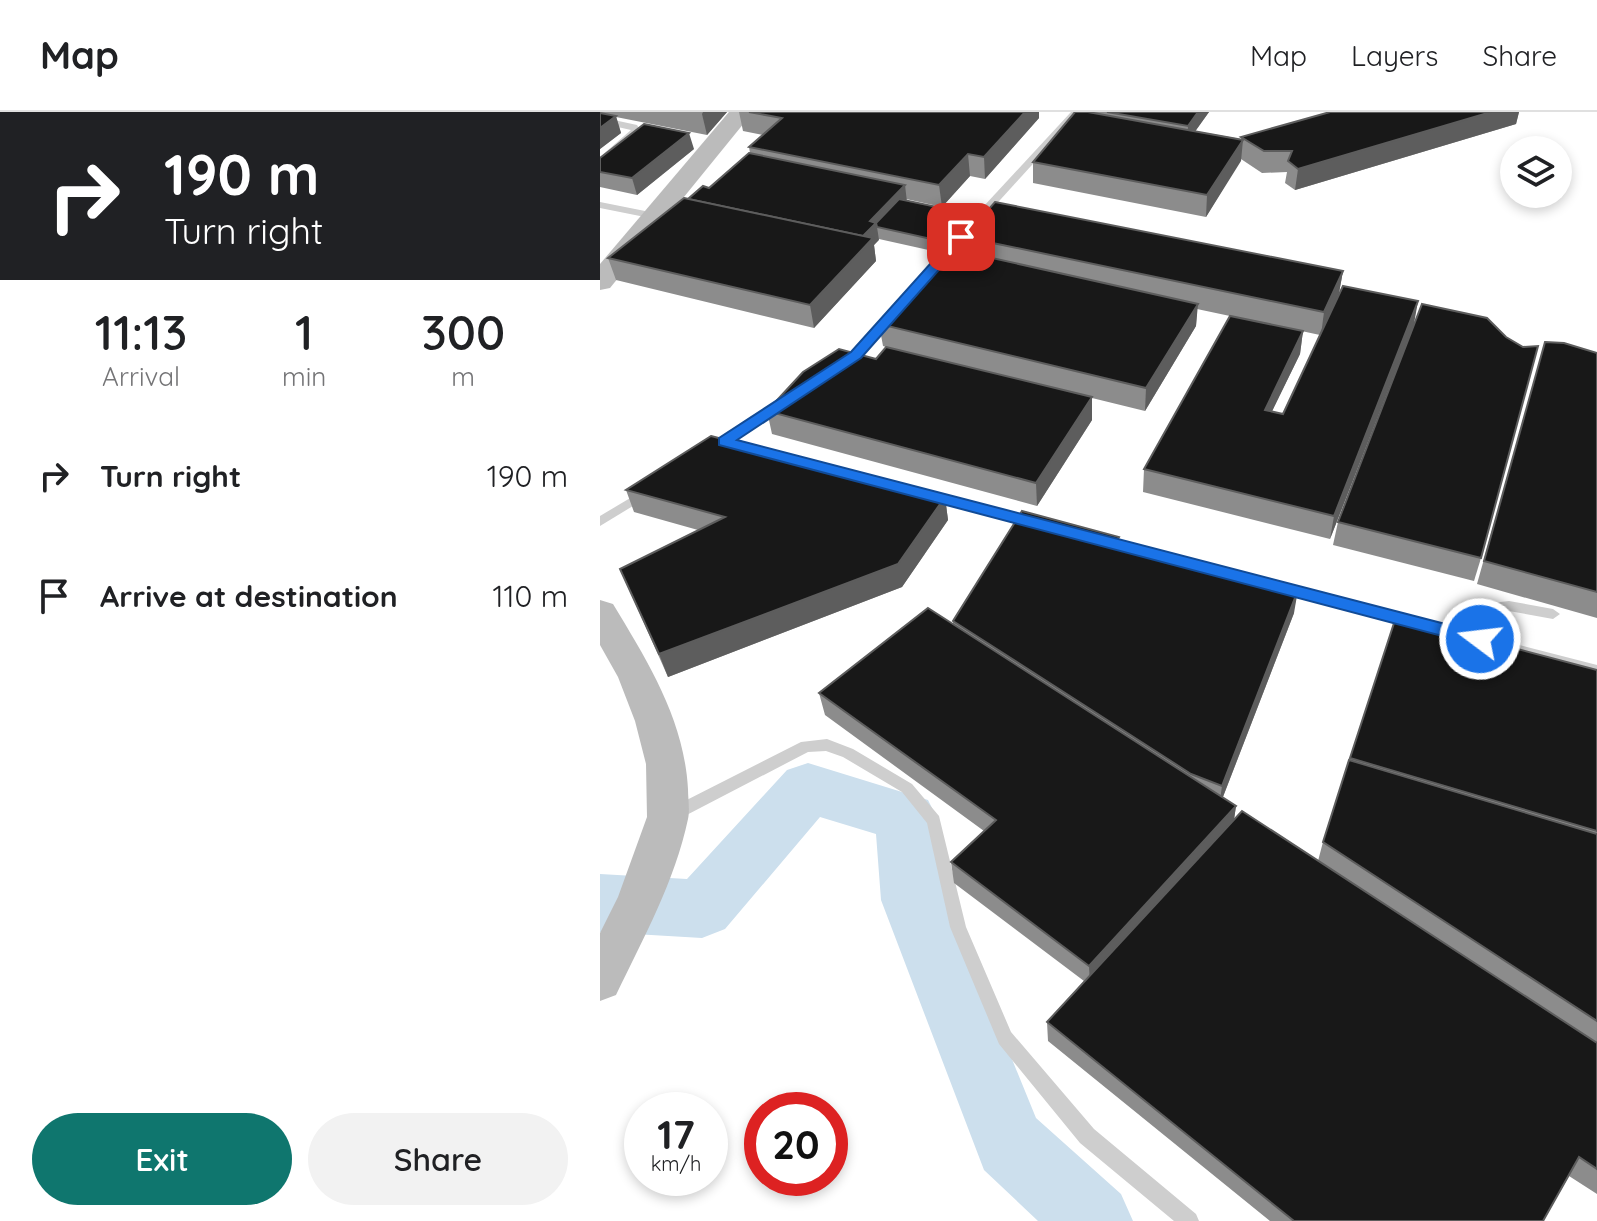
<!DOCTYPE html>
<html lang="en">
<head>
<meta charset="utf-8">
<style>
	:root { --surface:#fff; --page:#f2f2f2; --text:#202124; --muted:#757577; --line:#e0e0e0; --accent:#0f766e }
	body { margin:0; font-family:Quicksand,sans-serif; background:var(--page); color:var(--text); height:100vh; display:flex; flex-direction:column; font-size:30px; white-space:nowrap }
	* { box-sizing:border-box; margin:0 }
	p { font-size:26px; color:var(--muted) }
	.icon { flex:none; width:44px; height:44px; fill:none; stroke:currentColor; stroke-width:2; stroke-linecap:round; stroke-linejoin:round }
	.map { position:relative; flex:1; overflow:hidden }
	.details { display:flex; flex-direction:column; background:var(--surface); width:600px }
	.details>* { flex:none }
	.banner { background:#202124; color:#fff; overflow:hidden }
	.fabs { position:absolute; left:900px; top:24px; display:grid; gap:16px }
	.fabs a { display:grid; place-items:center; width:72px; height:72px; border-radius:50%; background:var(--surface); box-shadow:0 4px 12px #0003; font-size:40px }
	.speed { position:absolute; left:24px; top:980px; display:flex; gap:16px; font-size:40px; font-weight:700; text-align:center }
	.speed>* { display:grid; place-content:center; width:104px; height:104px; border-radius:50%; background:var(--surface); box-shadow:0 4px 12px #0003; line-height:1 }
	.speed small { font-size:20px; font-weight:400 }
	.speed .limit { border:12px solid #d22; background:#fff; color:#111 }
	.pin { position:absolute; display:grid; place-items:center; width:68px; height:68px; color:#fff; margin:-34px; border-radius:16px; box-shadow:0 4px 12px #0006 }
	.me { position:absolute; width:88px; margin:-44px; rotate:285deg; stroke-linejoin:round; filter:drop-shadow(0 0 6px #0008) }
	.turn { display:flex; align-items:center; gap:28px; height:168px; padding:0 32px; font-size:36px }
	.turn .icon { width:104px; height:104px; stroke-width:2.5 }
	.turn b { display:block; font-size:56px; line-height:68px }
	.eta { display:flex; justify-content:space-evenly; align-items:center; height:136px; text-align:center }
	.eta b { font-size:48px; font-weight:600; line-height:56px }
	.button { display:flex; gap:16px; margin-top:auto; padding:16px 32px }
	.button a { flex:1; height:92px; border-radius:48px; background:var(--accent); color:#fff; font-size:32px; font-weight:600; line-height:92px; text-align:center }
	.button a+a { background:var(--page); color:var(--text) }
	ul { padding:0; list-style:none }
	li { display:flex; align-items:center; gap:24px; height:120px; padding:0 32px }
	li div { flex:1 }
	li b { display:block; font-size:30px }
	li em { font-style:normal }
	header { display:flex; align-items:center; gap:48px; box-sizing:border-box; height:112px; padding:0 40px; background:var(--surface); border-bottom:2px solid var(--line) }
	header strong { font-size:38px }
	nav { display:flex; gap:44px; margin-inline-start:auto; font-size:28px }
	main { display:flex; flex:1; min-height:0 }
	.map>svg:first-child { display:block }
</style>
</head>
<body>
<header>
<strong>Map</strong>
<nav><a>Map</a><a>Layers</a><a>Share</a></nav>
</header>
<main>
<section class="details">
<div class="banner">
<div class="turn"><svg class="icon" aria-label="right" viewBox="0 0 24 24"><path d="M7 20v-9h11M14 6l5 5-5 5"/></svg><div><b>190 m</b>Turn right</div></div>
</div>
<div class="eta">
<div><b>11:13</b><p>Arrival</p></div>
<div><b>1</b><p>min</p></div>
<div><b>300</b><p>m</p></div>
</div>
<ul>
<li><svg class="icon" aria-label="right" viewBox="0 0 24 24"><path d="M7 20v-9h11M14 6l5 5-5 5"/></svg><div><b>Turn right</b></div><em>190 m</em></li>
<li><svg class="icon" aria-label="arrive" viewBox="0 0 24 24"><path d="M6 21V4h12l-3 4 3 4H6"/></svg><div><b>Arrive at destination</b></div><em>110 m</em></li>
</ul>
<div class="button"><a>Exit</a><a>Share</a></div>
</section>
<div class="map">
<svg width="997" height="1109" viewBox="0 0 997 1109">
	<rect width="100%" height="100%" fill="#fff"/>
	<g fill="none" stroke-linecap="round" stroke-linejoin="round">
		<!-- river -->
		<path fill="#ccdfed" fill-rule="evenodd" d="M 208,651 L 328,688 L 337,706 L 347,788 L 436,1006 L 521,1082 L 533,1109 L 438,1109 L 384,1058 L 281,788 L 276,722 L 220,705 L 125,817 L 102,826 L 0,820 L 0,762 L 87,767 L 187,658 Z"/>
		<!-- service -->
		<g fill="#cecece" fill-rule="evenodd">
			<path d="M 471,0 L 480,0 L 341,153 L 333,153 L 333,149 Z"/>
			<path d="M 0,5 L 37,13 L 40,18 L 0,53 L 0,45 L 31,18 L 0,11 Z"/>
			<path d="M 0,90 L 55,101 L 60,104 L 55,107 L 0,96 Z"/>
			<path d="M 291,199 L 296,202 C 283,219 261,255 237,254 L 237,250 L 252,241 L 287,200 Z"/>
			<path d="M 180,288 L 186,292 L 184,295 L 115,341 L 107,341 L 107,335 Z"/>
			<path d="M 47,376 L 51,377 L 53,380 L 51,383 L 0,414 L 0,404 Z"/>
			<path d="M 328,379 L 436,407 L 442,411 L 436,415 L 324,386 L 322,383 L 324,380 Z"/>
			<path d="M 680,470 L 815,505 L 822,510 L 815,515 L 675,478 L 673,475 Z"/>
			<path d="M 909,489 L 953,497 L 960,502 L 953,507 L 909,499 L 892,500 L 887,527 L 880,532 L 875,531 L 873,527 L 876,502 L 883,492 Z"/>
			<path d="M 908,530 L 997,553 L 997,563 L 903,539 L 901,535 Z"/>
			<path d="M 227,627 L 253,637 L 312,672 L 339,704 L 366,815 L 411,920 L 494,1017 L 596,1102 L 599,1109 L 574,1109 L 480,1031 L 399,932 L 350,815 L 327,711 L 302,680 L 243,645 L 226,639 L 208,640 L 77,708 L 72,709 L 67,708 L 64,703 L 67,698 L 201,630 Z"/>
		</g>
		<!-- secondary -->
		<g fill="#bbb" fill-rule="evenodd">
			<path d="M 129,0 L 153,0 L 10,176 L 0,178 L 0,152 Z"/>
			<path d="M 0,488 L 13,492 C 48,550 84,607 88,677 C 88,686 90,698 88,707 C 75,769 43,827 16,883 L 0,889 L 0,821 L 18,785 L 47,705 L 46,652 L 35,609 L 18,565 L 0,533 Z"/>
		</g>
	</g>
	<!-- wall -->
	<g fill="#8c8c8c" fill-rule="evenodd">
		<path d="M 0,0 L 127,0 L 107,23 L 16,5 L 21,21 L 0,37 Z"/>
		<path d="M 139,0 L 439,0 L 439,6 L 385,67 L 370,64 L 342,95 L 306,87 L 306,89 L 356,99 L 357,110 L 333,139 L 279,127 L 274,133 L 276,149 L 214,216 L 16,168 L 8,146 L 88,87 L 109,76 L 150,41 L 149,35 L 163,23 L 143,19 Z"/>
		<path d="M 475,0 L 609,0 L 595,19 L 641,27 L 641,25 L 730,0 L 919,0 L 916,12 L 695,78 L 685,71 L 687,60 L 662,61 L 641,47 L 606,105 L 433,71 L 433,50 Z"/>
		<path d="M 94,37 L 37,83 L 0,75 L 0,46 Z"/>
		<path d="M 364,125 L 743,159 L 739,181 L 814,212 L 730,427 L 543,380 L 544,357 L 630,204 L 597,197 L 596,214 L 545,299 L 492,286 L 492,308 L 437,394 L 172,322 L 167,299 L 276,247 L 286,235 L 283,234 L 279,212 L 366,140 ZM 645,207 L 720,223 L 683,302 L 672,299 L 700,242 L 703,219 Z"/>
		<path d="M 906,225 L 923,235 L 881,446 L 874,469 L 733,433 L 738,410 Z"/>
		<path d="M 945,230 L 997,241 L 997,506 L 877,472 Z"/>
		<path d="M 26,378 L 345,385 L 348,408 L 302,475 L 68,565 L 20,457 L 98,418 L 34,400 Z"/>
		<path d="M 519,430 L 694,501 L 623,685 L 636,694 L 634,707 L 718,749 L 723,730 L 796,505 L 997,558 L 997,1082 L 969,1064 L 943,1109 L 670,1109 L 448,929 L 447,910 L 484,869 L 354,771 L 351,750 L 384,719 L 225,603 L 219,581 L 353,512 L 353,509 Z"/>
	</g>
	<!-- shaded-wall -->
	<g fill="#5d5d5d">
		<path d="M 103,0 L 127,0 L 107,23 L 102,2 Z"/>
		<path d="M 425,0 L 439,0 L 439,6 L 385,67 L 384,45 Z"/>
		<path d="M 598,0 L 609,0 L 587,31 L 588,14 Z"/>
		<path d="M 891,0 L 919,0 L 916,12 L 695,78 L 698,57 Z"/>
		<path d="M 16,4 L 21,21 L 0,37 L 0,16 Z"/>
		<path d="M 89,21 L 94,37 L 37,83 L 32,66 Z"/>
		<path d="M 643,28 L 641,49 L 606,105 L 607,83 Z"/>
		<path d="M 368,42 L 370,64 L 342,95 L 339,73 Z"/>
		<path d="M 305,73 L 307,90 L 277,115 L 279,128 L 274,133 L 276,149 L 214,216 L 210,193 L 261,127 L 270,109 Z"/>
		<path d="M 356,99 L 357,110 L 333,139 L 331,127 Z"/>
		<path d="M 743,159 L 739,181 L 721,223 L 724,200 Z"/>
		<path d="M 818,189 L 814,212 L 730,427 L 734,404 Z"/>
		<path d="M 598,192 L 596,214 L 545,299 L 546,276 Z"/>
		<path d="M 703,219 L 700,242 L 662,320 L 665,298 Z"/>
		<path d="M 492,285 L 492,308 L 437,394 L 436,371 Z"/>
		<path d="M 345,385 L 348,408 L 302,475 L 68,565 L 59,542 Z"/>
		<path d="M 698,478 L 694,501 L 619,695 L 622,674 Z"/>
		<path d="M 636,694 L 633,715 L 490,874 L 489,854 Z"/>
	</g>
	<!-- building -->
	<g fill="#181818" stroke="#5d5d5d" stroke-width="2">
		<path d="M 149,0 L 425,0 L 384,45 L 368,42 L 339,73 L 149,35 L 182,6 Z"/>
		<path d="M 475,0 L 488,0 L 643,28 L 607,83 L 433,50 Z"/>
		<path d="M 507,0 L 598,0 L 588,14 Z"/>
		<path d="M 730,0 L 891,0 L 698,57 L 688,49 L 692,39 L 664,39 L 641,25 Z"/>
		<path d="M 0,1 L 16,4 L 0,16 Z"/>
		<path d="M 44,12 L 89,21 L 32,66 L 0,60 L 0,46 Z"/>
		<path d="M 149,41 L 305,73 L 270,109 L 276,111 L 263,124 L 88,87 L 103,74 L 109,76 Z"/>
		<path d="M 84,86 L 273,126 L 210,193 L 8,146 Z"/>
		<path d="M 299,87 L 356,99 L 331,127 L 277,115 L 276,111 Z"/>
		<path d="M 395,90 L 743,159 L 724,200 L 364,125 Z"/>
		<path d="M 347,136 L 598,192 L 546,276 L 279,212 Z"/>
		<path d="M 743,174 L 818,189 L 734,404 L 544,357 L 630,204 L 703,219 L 665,298 L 683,302 Z"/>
		<path d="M 822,192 L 887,206 L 906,225 L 923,235 L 938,234 L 881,446 L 738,410 Z"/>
		<path d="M 945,230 L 964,231 L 997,241 L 997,480 L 884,449 Z"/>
		<path d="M 286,235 L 492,285 L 436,371 L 167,299 L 203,260 L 239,237 L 276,247 Z"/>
		<path d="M 111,324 L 345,385 L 298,452 L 59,542 L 20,457 L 125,405 L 26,378 Z"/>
		<path d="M 422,399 L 519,425 L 516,430 L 698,478 L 622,674 L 591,662 L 353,509 Z"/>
		<path d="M 328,496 L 636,694 L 489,854 L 351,750 L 396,708 L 219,581 Z"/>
		<path d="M 796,505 L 997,558 L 997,719 L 750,646 Z"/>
		<path d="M 749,648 L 997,722 L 997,909 L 723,730 Z"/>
		<path d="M 642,699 L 997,931 L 997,1057 L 979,1045 L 943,1109 L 694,1109 L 447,910 Z"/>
	</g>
	<!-- route -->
	<path fill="#1a73e8" stroke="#114b97" stroke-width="2" d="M 357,122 L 368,125 L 261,246 L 137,328 L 880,521 L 889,527 L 886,532 L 880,534 L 119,333 L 119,326 L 251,240 Z"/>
</svg>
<div class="fabs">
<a><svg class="icon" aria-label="layers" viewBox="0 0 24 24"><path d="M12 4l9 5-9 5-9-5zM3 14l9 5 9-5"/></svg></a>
</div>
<div class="speed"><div>17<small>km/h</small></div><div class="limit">20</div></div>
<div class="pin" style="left:361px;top:125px;background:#d93025"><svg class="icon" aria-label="arrive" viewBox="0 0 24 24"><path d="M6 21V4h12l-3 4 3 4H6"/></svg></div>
<svg class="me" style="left:880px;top:527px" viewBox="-20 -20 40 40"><circle r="17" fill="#1a73e8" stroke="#fff" stroke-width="3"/><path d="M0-11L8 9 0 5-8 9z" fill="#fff"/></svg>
</div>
</main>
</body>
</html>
